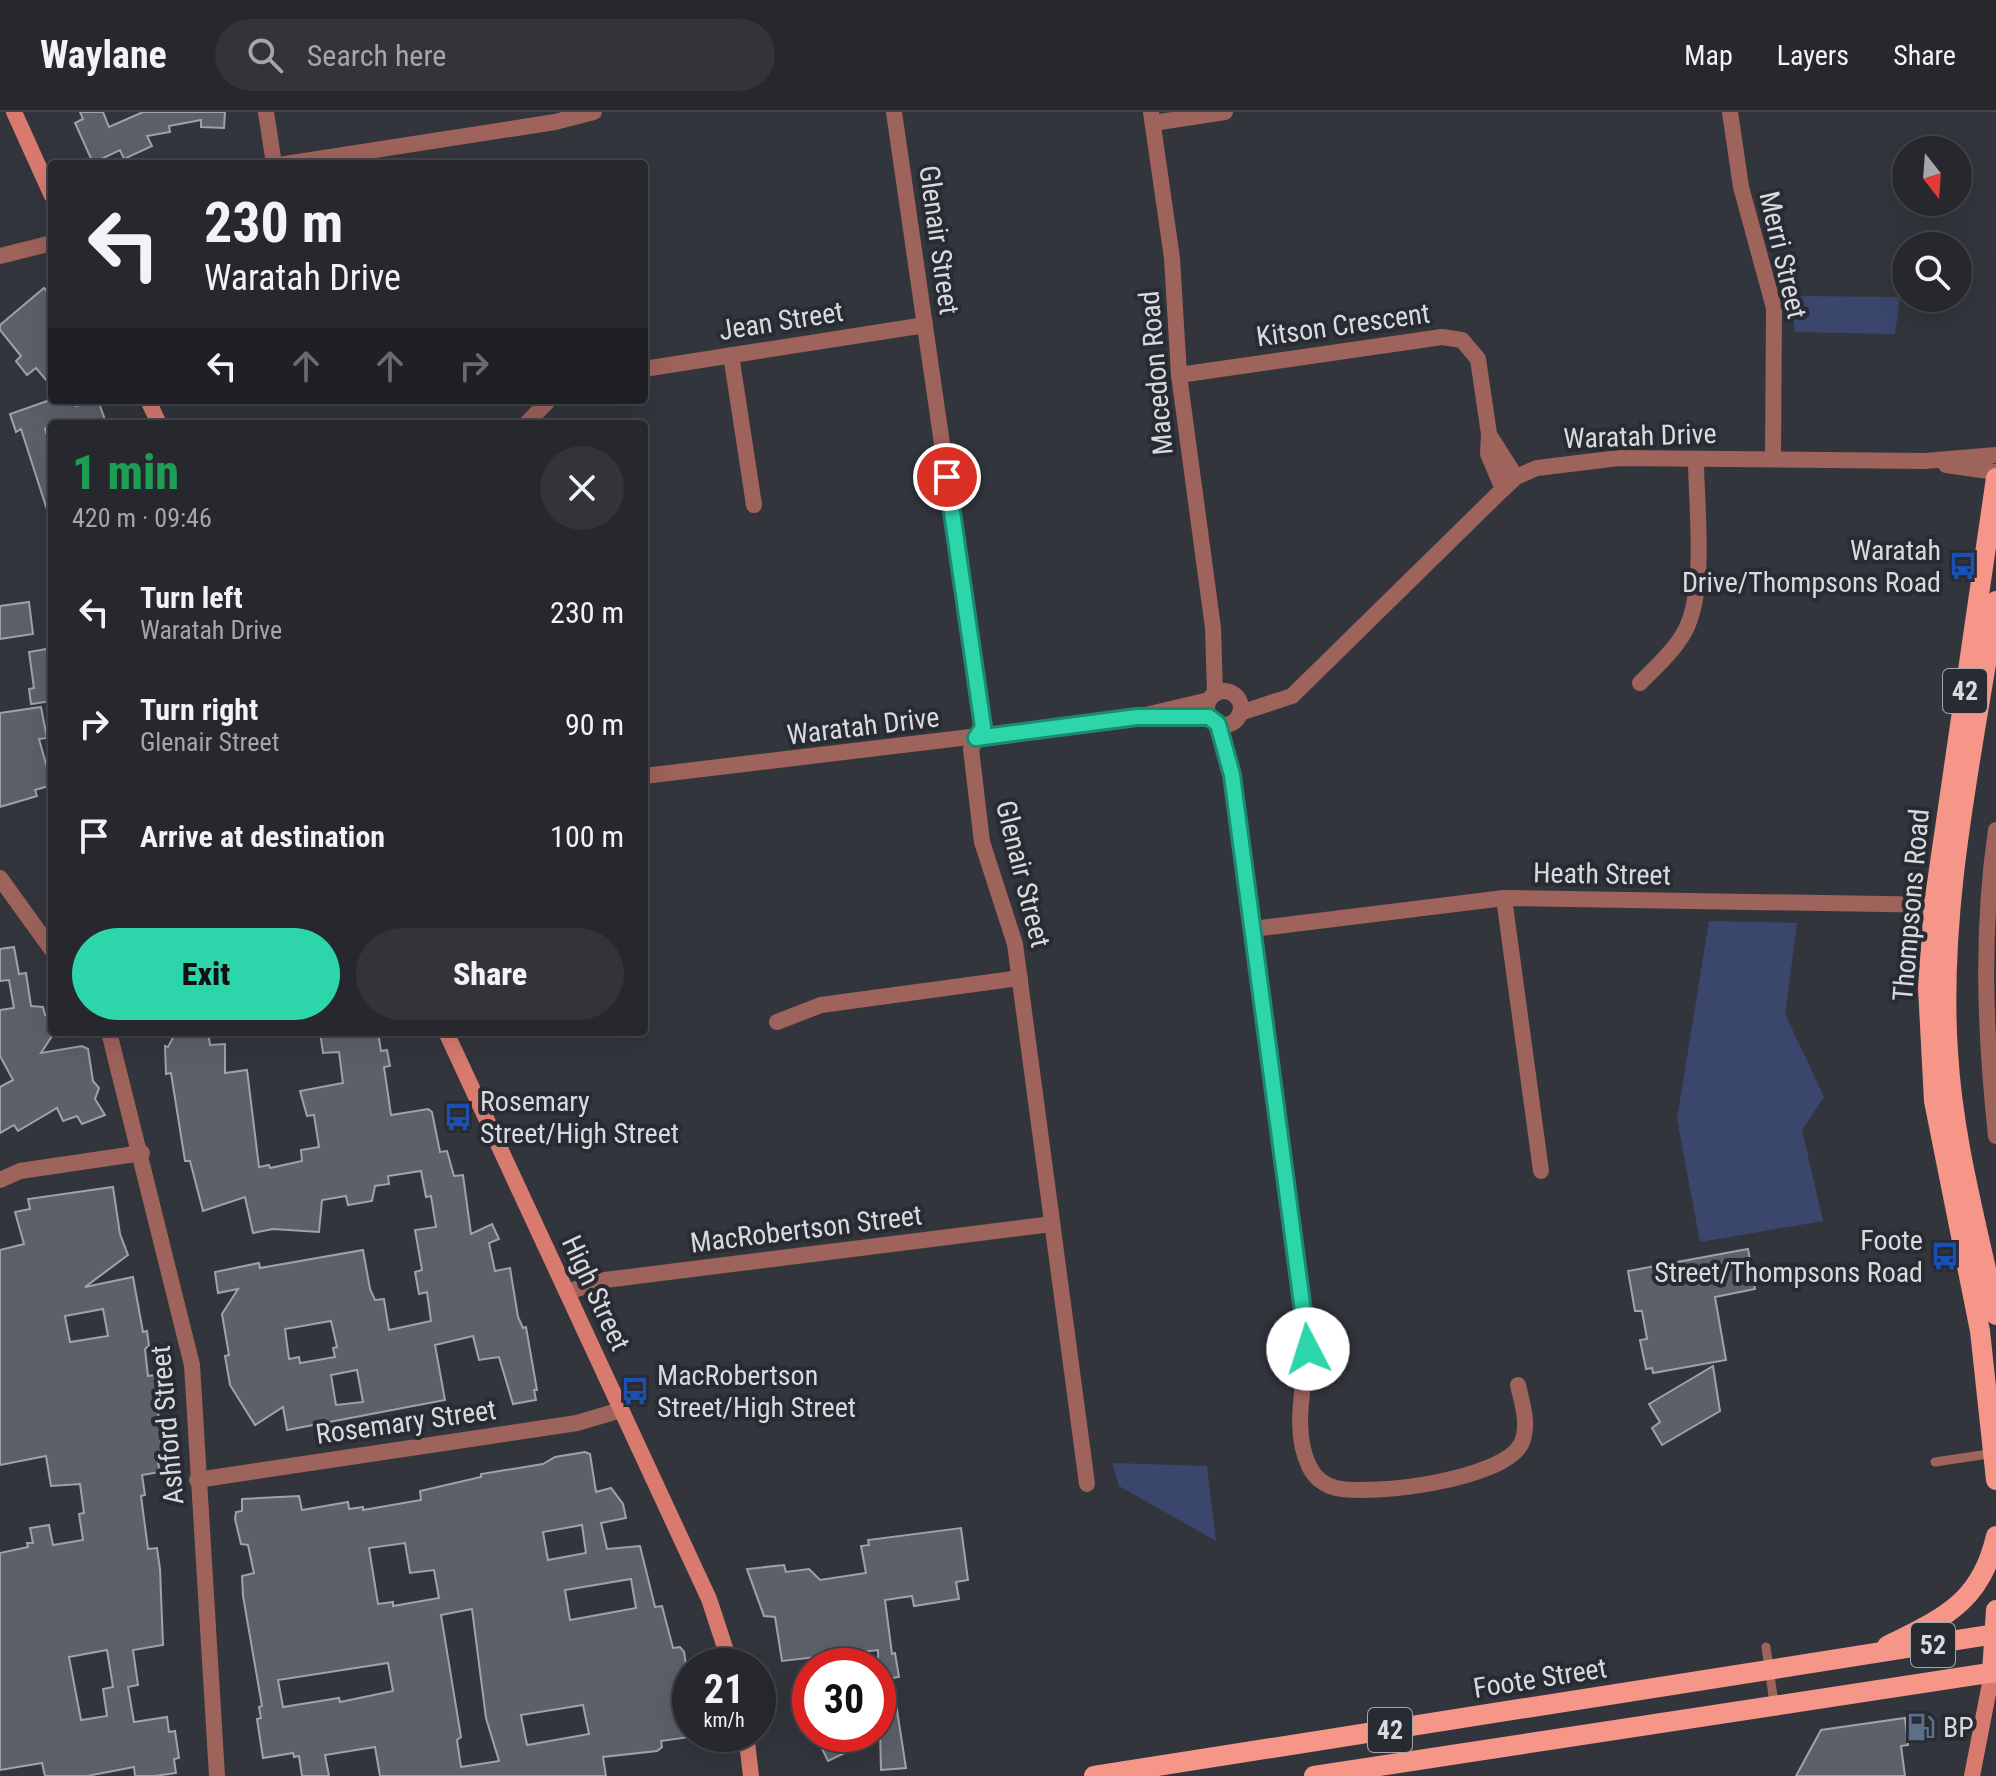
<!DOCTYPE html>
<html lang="en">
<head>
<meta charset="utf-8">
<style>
	:root { --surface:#26282e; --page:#32343a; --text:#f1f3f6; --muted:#a4a6aa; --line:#42444a; --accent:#2dd5ab }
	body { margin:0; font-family:"Roboto Condensed",sans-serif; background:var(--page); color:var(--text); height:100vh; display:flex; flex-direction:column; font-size:30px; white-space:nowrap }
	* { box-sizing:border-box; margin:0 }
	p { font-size:26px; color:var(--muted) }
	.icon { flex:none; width:44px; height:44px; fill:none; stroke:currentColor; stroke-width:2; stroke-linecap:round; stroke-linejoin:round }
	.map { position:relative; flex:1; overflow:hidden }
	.drawer { position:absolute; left:48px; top:308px; width:600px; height:616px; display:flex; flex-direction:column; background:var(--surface); border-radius:8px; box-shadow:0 8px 32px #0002,0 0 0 2px var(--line) }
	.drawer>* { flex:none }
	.guide { position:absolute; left:48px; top:48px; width:600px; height:244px; border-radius:8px; box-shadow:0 8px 32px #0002,0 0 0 2px var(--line); background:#26282e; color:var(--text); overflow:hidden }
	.needle { width:52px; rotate:163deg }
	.fabs { position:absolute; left:1892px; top:24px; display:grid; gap:16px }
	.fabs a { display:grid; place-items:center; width:80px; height:80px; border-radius:50%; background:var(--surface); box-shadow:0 8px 32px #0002,0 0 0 2px var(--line); font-size:40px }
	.speed { position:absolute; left:672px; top:1536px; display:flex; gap:16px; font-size:40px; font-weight:700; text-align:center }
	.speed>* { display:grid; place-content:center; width:104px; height:104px; border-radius:50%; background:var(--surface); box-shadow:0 8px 32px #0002,0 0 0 2px var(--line); line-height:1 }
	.speed small { font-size:20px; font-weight:400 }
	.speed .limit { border:12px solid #d22; background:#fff; color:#111 }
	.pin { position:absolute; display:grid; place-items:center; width:68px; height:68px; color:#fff; margin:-34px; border:4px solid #fff; border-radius:50%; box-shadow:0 2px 8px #0007 }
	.me { position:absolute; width:88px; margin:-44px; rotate:355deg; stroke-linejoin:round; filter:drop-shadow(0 0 6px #0008) }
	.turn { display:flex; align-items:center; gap:28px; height:168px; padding:0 24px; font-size:36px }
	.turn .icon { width:104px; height:104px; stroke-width:2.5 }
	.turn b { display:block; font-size:56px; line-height:68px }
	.lanes { display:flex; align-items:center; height:76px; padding:0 24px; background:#0003; justify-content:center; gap:40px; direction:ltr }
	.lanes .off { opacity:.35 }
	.round { display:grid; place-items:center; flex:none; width:84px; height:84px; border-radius:42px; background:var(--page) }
	.overview { display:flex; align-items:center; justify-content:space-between; height:136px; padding:0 24px }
	h1 { font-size:48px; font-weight:800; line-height:60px; color:#1e9e55 }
	.action { display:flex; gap:16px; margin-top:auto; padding:16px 24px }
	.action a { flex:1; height:92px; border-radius:48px; background:var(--accent); color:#111; font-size:32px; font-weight:800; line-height:92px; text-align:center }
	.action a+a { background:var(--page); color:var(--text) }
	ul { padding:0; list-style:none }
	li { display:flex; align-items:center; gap:24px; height:112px; padding:0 24px }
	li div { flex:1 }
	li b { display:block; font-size:30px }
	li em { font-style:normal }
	header { display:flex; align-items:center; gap:48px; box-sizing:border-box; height:112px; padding:0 40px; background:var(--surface); border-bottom:2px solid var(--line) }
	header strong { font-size:38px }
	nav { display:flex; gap:44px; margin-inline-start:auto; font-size:28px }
	.search { width:560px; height:72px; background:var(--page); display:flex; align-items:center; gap:20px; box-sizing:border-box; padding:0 28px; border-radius:44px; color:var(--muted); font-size:30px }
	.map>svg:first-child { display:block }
</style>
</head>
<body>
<header>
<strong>Waylane</strong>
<div class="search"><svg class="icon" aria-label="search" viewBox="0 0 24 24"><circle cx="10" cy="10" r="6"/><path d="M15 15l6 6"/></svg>Search here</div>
<nav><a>Map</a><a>Layers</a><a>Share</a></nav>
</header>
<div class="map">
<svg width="1996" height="1664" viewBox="0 0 1996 1664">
	<rect width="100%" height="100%" fill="#33353d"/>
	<!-- green -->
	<g fill="#3b466d">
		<path d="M 1791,184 L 1900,185 L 1895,222 L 1795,220 Z"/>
		<path d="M 1709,809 L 1797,811 L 1785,902 L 1824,985 L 1802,1018 L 1823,1109 L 1700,1130 L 1677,1007 Z"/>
		<path d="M 1112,1351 L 1207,1354 L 1216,1429 L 1119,1374 Z"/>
	</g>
	<!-- building -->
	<g fill="#5d6069" stroke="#9ea2ab" stroke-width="2" fill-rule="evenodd">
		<path d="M 80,0 L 103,0 L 109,15 L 143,0 L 225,0 L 224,16 L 201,15 L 201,8 L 169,14 L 170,20 L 147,24 L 152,34 L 124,47 L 120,38 L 93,51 L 75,11 L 83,7 Z"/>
		<path d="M 44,176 L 52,185 L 52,275 L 36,256 L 27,263 L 16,249 L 21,244 L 0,218 L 0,213 Z"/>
		<path d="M 50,288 L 62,288 L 64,293 L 75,289 L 76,294 L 98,288 L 105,308 L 95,312 L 52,312 L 45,317 L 52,338 L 49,404 L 21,317 L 16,320 L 10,302 Z"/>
		<path d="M 29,490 L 33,522 L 0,527 L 0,494 Z"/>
		<path d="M 52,536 L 52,589 L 31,592 L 29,577 L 34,576 L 29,540 Z"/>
		<path d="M 41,595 L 47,626 L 39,627 L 52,673 L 35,678 L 37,684 L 0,695 L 0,601 Z"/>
		<path d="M 14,835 L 19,862 L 26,861 L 31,894 L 43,895 L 45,903 L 52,908 L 52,924 L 41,941 L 82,934 L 88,937 L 93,969 L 99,976 L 95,987 L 105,1003 L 82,1012 L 77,1004 L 63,1009 L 57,996 L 18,1019 L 14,1013 L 0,1021 L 0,975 L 13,968 L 0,944 L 0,898 L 14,896 L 9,868 L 0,869 L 0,837 Z"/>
		<path d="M 176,920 L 208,920 L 210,933 L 225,932 L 225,961 L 247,958 L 259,1055 L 269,1053 L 270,1056 L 302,1049 L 301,1038 L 319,1035 L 314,1003 L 307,1004 L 300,979 L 343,971 L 339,940 L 323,941 L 320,920 L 378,920 L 381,939 L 387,938 L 390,954 L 384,955 L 391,1003 L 428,997 L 432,1000 L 440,1040 L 447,1039 L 454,1064 L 463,1063 L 471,1122 L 492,1112 L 499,1127 L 489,1131 L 495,1159 L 510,1156 L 518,1205 L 523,1216 L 526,1215 L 537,1278 L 534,1278 L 536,1288 L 513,1292 L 499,1245 L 479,1248 L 473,1224 L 435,1233 L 445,1288 L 287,1318 L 283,1295 L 255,1313 L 230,1273 L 225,1244 L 229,1243 L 222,1202 L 238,1177 L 218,1181 L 215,1160 L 259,1151 L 260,1156 L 363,1138 L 370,1177 L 375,1188 L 384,1187 L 389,1218 L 431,1209 L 427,1180 L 419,1182 L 415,1160 L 422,1158 L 415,1118 L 436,1115 L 431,1084 L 426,1085 L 421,1059 L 388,1064 L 389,1072 L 375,1074 L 372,1089 L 348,1093 L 346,1084 L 322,1088 L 319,1120 L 273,1117 L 253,1121 L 245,1085 L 203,1099 L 190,1049 L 185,1049 L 171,961 L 166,962 L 165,934 L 168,935 ZM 331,1209 L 337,1235 L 333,1236 L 335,1245 L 300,1251 L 299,1245 L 289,1247 L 285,1217 ZM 357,1258 L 363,1290 L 336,1293 L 331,1263 Z"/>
		<path d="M 113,1075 L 120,1122 L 128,1143 L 85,1175 L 133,1165 L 143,1220 L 147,1219 L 149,1234 L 145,1237 L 148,1264 L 155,1263 L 162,1344 L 157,1345 L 160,1360 L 142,1363 L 145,1383 L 141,1384 L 148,1437 L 157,1436 L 160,1457 L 163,1533 L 133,1538 L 138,1573 L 128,1575 L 134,1610 L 167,1605 L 169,1620 L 175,1619 L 179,1646 L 174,1647 L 176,1661 L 155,1664 L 135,1664 L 134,1655 L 87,1664 L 45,1664 L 42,1651 L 0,1658 L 0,1441 L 28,1435 L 27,1431 L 33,1431 L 30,1416 L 49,1413 L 53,1433 L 83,1428 L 79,1402 L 84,1401 L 80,1372 L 51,1374 L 46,1344 L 0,1353 L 0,1138 L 24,1132 L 15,1100 L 30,1097 L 28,1087 ZM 103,1197 L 108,1224 L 70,1230 L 65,1204 ZM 107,1538 L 113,1575 L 103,1577 L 107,1604 L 81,1608 L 69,1545 Z"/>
		<path d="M 1748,1137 L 1755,1177 L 1715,1185 L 1726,1248 L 1653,1261 L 1652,1256 L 1646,1257 L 1640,1228 L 1647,1227 L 1642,1199 L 1635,1199 L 1628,1159 Z"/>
		<path d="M 1713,1254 L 1720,1299 L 1662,1333 L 1652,1316 L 1660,1310 L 1649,1292 Z"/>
		<path d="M 585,1340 L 590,1342 L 596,1380 L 611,1376 L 623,1392 L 626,1406 L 601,1411 L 607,1437 L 640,1434 L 655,1495 L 662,1494 L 673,1536 L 680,1535 L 684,1540 L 688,1566 L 681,1568 L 686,1596 L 690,1595 L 690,1625 L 661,1629 L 662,1635 L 657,1639 L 603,1645 L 606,1664 L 380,1664 L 375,1635 L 325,1643 L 329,1664 L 302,1664 L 299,1644 L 294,1645 L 293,1641 L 263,1646 L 257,1607 L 261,1606 L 259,1595 L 262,1594 L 243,1484 L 242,1464 L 254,1461 L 248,1433 L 241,1432 L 235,1407 L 236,1400 L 242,1399 L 242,1387 L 299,1384 L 302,1398 L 348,1390 L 349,1397 L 363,1395 L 363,1398 L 421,1388 L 420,1379 L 481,1365 L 481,1362 L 543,1352 L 555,1345 ZM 582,1413 L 586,1441 L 548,1448 L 543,1420 ZM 405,1431 L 410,1461 L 434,1458 L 439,1486 L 393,1494 L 393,1490 L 378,1492 L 369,1436 ZM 631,1467 L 636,1496 L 570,1508 L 565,1478 ZM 472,1497 L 486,1606 L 499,1649 L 461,1655 L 457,1628 L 461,1625 L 441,1503 ZM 388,1551 L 393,1579 L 340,1590 L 339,1586 L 283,1595 L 278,1568 ZM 583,1593 L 589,1622 L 527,1633 L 521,1603 Z"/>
		<path d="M 961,1416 L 968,1468 L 956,1470 L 959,1487 L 914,1494 L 912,1484 L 885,1488 L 892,1542 L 895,1541 L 899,1565 L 892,1566 L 906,1656 L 881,1658 L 878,1538 L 782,1549 L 775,1505 L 764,1504 L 747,1457 L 784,1453 L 786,1460 L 809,1457 L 820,1468 L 866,1461 L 861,1434 L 869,1433 L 868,1428 Z"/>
		<path d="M 1905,1606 L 1908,1633 L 1901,1634 L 1905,1664 L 1796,1664 L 1821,1618 Z"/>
		<path d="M 815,1622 L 845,1622 L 853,1637 L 828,1649 Z"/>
	</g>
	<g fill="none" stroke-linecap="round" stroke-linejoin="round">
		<!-- service -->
		<g stroke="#9e635b" stroke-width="9">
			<path d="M 1935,1350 L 1995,1341"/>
			<path d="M 1766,1535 L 1774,1591"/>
		</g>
		<!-- minor -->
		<g stroke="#9e635b" stroke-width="16">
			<path d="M 266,0 L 274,52"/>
			<path d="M 894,0 L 983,615 L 971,637 L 982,730 L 1015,832 L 1087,1372"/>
			<path d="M 1151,0 L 1172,146 L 1179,263 L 1213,516 L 1215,582"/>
			<path d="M 1730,0 L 1741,75 L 1774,196 L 1773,347"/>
			<path d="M 1153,11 L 1225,0"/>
			<path d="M 285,52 L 555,10 L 594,0"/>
			<path d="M 0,144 L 52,131"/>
			<path d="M 731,243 L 754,393"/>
			<path d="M 644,257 L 925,213"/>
			<path d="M 1179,263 L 1442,225 L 1462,228 L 1478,247 L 1489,322 L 1488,342 L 1503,377"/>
			<path d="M 526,312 L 549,288"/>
			<path d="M 1490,324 L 1516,365"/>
			<path d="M 1946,353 L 1996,360"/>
			<path d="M 1640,571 C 1656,555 1674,539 1685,519 C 1707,477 1696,395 1696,347"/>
			<circle cx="1224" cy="596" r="17"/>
			<path d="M 1240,601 L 1292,584 L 1503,377 L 1516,365 L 1537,356 L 1619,346 L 1925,349 L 1996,343"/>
			<path d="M 1218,612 L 1232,663 L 1304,1197 C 1306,1211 1309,1225 1307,1239 C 1304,1276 1292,1318 1309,1354 C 1314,1365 1324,1373 1336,1376 C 1373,1384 1502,1368 1521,1332 C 1530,1314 1522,1291 1518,1273"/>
			<path d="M 644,664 L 1137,605 L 1209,588"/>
			<path d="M 1996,718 C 1981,820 1985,921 1996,1024"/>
			<path d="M 0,766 L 52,838"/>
			<path d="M 1504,786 L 1541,1059"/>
			<path d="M 1253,817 L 1504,786 L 1945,793"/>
			<path d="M 777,910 L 821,893 L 1020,866"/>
			<path d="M 109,920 L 192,1253 L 217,1664"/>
			<path d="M 0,1068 L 20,1059 L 142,1041"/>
			<path d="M 567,1180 L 605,1168 L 1052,1112"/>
			<path d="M 197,1368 L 577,1311 L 621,1298"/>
		</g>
		<!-- secondary -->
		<g stroke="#d87b6e" stroke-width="16">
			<path d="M 14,0 L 52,84"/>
			<path d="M 148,288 L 159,312"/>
			<path d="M 446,920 L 709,1487 L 731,1554"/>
			<path d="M 746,1622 L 751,1664"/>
			<path d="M 1972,1664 L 1992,1561"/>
		</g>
		<!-- primary -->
		<g stroke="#f69689" stroke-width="20">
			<path d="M 1996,366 L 1934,792 L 1928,876 L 1934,989 L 1980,1219 L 1996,1368"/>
			<path d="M 1996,489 C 1974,637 1938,790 1948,940 C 1953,1029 1978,1116 1996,1203"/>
			<path d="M 1887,1534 C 1943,1506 1981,1491 1996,1424"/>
			<path d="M 1992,1561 L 1996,1498"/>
			<path d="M 1094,1664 L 1996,1522"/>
			<path d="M 1314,1664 L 1996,1560"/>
		</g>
	</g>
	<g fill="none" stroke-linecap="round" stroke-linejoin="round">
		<defs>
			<path id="route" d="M 947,365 L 983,615 L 976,626 L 1137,605 L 1209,605 L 1218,612 L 1232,663 L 1308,1237"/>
		</defs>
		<!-- route casing -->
		<use href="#route" stroke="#1d8a6f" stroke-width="20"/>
		<!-- route -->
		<use href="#route" stroke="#2dd5ab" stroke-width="14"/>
	</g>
	<!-- icons -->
	<defs>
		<symbol id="bus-bare" viewBox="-9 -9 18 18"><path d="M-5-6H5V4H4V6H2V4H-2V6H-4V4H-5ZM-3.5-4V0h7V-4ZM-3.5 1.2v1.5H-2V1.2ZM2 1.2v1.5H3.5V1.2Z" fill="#1a4fb4" stroke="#292b33" stroke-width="2.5" paint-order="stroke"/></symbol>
		<symbol id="fuel-bare" viewBox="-9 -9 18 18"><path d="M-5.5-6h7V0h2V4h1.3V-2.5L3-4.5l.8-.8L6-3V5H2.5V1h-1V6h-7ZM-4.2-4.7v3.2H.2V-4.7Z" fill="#5c6f8a" stroke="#292b33" stroke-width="2.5" paint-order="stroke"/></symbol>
	</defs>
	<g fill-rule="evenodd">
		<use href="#bus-bare" x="1943" y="434" width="40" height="40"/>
		<use href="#bus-bare" x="438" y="985" width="40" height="40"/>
		<use href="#bus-bare" x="1925" y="1124" width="40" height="40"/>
		<use href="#bus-bare" x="615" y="1259" width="40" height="40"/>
		<use href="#fuel-bare" x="1901" y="1595" width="40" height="40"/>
	</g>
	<g text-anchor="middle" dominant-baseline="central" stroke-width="8" stroke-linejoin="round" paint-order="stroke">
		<!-- shield labels -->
		<g fill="#292b33" stroke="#a4a6ab" stroke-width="2">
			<rect x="1943" y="557" width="44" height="44" rx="6"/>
			<rect x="1911" y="1511" width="44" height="44" rx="6"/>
			<rect x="1368" y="1596" width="44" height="44" rx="6"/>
		</g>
		<g font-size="26" font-weight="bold" fill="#d8dadf">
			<text x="1965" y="579">42</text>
			<text x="1933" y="1533">52</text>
			<text x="1390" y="1618">42</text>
		</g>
		<!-- street labels -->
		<g font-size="28" fill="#d8dadf" stroke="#292b33">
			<text transform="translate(939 128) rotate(82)">Glenair Street</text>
			<text transform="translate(1783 143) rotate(77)">Merri Street</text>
			<text transform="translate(781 209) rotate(-9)">Jean Street</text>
			<text transform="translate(1343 213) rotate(-8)">Kitson Crescent</text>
			<text transform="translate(1156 261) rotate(-95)">Macedon Road</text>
			<text transform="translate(1640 324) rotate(-2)">Waratah Drive</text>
			<text transform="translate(863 614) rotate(-7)">Waratah Drive</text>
			<text transform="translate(1023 762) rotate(76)">Glenair Street</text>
			<text transform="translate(1602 762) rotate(1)">Heath Street</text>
			<text transform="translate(1911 793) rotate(-85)">Thompsons Road</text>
			<text transform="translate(806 1117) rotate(-7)">MacRobertson Street</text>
			<text transform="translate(596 1181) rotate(65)">High Street</text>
			<text transform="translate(406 1310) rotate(-8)">Rosemary Street</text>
			<text transform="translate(167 1313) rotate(-95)">Ashford Street</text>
			<text transform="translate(1540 1566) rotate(-9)">Foote Street</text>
		</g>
		<!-- poi labels -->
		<g font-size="28" fill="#d8dadf" stroke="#292b33" text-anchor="start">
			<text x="1941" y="438" text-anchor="end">Waratah<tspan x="1941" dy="32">Drive/Thompsons Road</tspan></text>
			<text x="480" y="989">Rosemary<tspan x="480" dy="32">Street/High Street</tspan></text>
			<text x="1923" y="1128" text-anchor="end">Foote<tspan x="1923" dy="32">Street/Thompsons Road</tspan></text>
			<text x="657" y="1263">MacRobertson<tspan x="657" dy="32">Street/High Street</tspan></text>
			<text x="1943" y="1615">BP</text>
		</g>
	</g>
</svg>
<div class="fabs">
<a><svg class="needle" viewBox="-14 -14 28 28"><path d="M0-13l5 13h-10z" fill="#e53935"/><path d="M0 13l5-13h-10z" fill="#a4a6aa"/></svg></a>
<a><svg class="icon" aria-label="search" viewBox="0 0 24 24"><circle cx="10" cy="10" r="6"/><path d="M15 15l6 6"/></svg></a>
</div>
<div class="speed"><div>21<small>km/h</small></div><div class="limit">30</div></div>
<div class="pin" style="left:947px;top:365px;background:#d93025"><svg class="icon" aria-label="arrive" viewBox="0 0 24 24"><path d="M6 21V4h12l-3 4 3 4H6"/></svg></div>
<svg class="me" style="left:1308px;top:1237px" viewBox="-20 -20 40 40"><circle r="19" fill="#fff"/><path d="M0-13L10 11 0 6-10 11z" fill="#2dd5ab"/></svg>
<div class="guide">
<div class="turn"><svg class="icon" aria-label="left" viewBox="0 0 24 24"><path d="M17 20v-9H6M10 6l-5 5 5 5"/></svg><div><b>230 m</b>Waratah Drive</div></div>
<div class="lanes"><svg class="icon" aria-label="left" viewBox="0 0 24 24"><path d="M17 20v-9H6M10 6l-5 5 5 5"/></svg><svg class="icon off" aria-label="ahead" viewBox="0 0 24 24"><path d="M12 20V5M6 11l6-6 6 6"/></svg><svg class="icon off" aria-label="ahead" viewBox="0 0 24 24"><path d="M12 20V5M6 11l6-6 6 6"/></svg><svg class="icon off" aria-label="right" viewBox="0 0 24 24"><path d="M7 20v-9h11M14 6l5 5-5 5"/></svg></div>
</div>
<section class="drawer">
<div class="overview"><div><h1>1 min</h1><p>420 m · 09:46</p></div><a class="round"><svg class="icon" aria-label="close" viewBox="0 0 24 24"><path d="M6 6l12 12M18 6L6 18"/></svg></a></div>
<ul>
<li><svg class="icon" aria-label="left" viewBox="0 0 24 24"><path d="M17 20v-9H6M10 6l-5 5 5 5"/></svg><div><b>Turn left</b><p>Waratah Drive</p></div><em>230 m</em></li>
<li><svg class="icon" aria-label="right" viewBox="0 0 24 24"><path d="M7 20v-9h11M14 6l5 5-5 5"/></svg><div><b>Turn right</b><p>Glenair Street</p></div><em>90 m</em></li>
<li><svg class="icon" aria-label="arrive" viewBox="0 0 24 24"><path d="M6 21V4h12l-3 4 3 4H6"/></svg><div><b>Arrive at destination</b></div><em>100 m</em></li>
</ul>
<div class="action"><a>Exit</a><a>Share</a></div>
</section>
</div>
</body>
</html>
